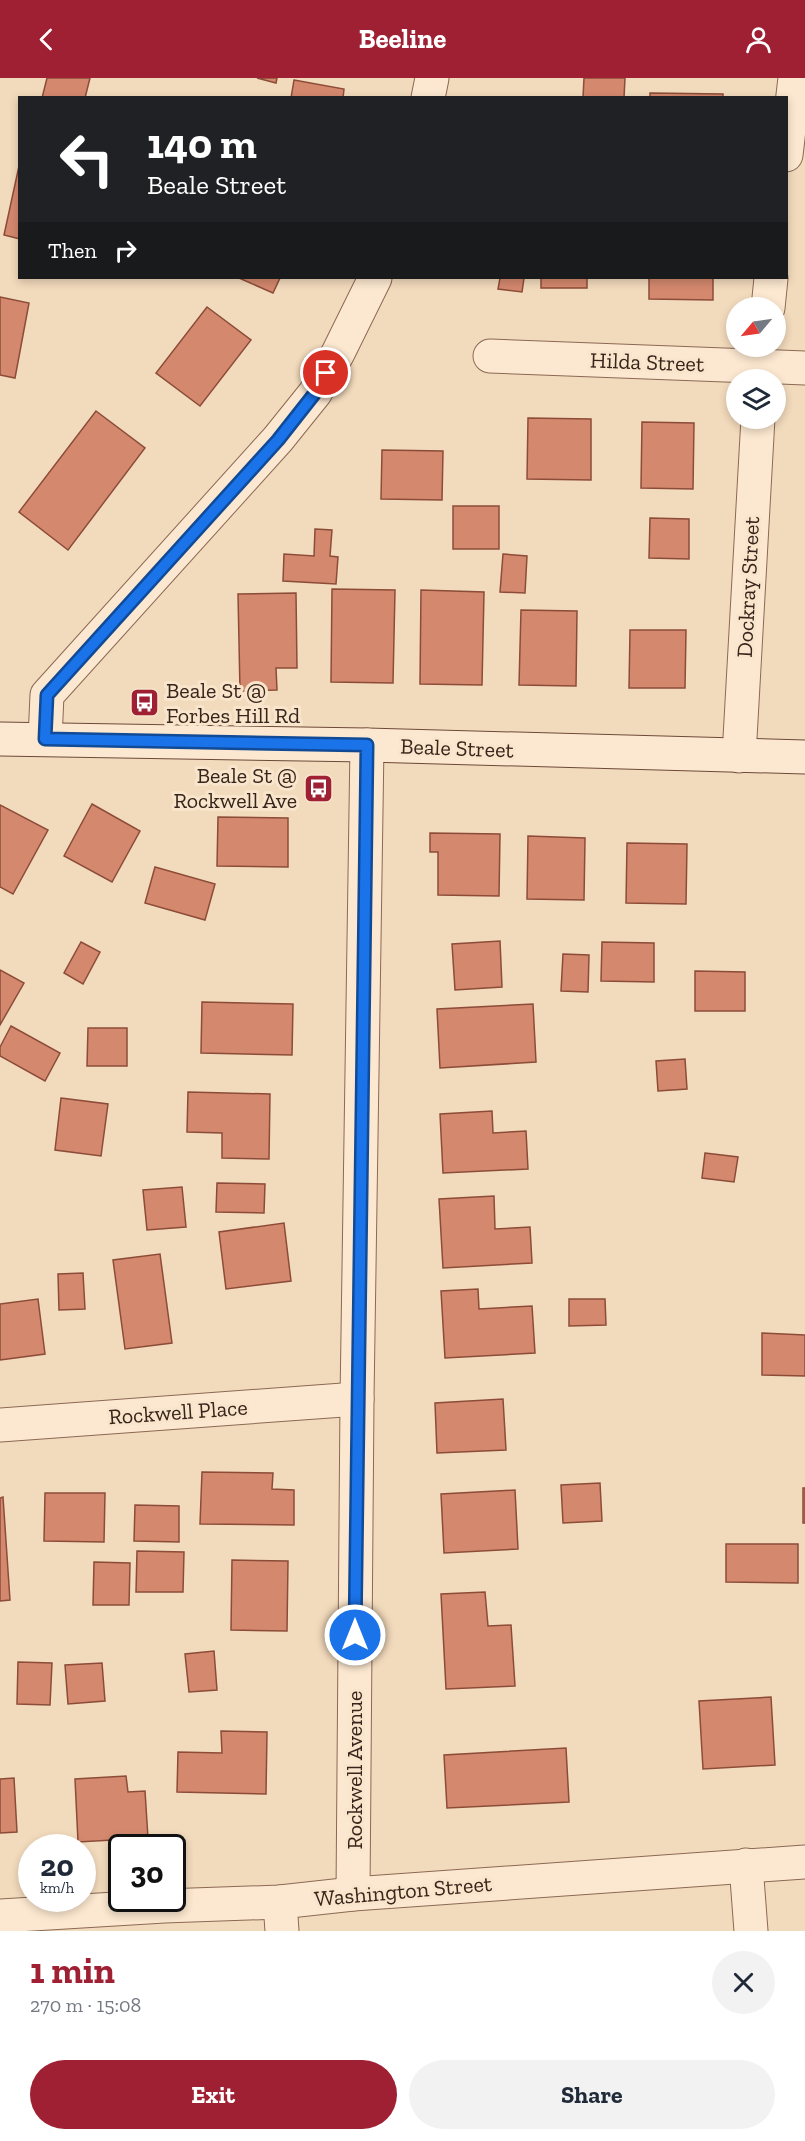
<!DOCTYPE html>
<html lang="en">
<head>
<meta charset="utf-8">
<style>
	:root { --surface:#fff; --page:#f2f2f3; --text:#1f2937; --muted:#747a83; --accent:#9f1f33 }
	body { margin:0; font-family:"Zilla Slab",serif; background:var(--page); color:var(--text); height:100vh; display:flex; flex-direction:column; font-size:22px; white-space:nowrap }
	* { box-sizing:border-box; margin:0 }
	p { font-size:20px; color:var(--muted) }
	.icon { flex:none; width:33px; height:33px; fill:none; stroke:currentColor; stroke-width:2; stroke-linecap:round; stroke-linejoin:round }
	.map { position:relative; height:1853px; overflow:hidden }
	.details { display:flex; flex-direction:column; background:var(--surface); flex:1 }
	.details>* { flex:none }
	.top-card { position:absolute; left:18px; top:18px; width:770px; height:183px; border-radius:0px; box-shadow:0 3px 9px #0003; background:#202124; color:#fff; overflow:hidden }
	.needle { width:39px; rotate:241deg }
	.tools { position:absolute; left:726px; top:219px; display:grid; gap:12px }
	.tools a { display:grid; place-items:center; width:60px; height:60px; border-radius:50%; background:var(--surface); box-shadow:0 3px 9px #0003; font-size:30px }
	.speed { position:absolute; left:18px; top:1756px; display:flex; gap:12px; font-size:30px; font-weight:700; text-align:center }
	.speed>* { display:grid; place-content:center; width:78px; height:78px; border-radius:50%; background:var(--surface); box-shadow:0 3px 9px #0003; line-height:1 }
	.speed small { font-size:15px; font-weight:400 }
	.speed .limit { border:3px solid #111; border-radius:9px; background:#fff; color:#111 }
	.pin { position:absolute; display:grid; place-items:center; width:51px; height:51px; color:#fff; margin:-26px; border:3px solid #fff; border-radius:50%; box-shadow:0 2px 6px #0007 }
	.me { position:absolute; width:66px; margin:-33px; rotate:0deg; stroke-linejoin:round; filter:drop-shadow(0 0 4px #0008) }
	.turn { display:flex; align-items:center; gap:21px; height:126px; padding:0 30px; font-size:27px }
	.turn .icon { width:78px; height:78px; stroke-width:2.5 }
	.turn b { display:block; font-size:42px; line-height:51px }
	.then { display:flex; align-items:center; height:57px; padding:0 30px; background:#0003; gap:12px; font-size:22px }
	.round { display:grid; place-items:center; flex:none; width:63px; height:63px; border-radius:32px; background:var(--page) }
	.headline { display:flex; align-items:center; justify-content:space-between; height:102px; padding:0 30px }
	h1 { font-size:36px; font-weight:800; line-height:45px; color:var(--accent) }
	.action { display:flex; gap:12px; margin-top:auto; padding:12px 30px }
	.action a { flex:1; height:69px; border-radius:36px; background:var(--accent); color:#fff; font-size:24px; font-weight:800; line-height:69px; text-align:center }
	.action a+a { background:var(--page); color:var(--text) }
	header { display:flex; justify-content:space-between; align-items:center; height:78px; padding:0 30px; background:var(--accent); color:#fff; font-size:27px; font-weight:800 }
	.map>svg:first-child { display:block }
</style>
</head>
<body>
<header><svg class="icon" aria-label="back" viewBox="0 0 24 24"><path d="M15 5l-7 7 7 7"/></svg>Beeline<svg class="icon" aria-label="person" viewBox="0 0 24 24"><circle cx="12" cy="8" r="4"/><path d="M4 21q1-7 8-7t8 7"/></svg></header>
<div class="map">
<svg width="805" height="1853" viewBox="0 0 805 1853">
	<rect width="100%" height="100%" fill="#f2dabc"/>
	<!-- building -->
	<g fill="#d4896e" stroke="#8c4c38" stroke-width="1.5">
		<path d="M 47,0 L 90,0 L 85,20 L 42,20 Z"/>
		<path d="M 257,0 L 277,0 L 276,5 Z"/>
		<path d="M 584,0 L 625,0 L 624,20 L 583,20 Z"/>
		<path d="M 294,2 L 344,11 L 343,20 L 291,20 Z"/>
		<path d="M 650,15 L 723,16 L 723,20 L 650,20 Z"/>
		<path d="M 19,88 L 20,89 L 20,161 L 4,157 Z"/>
		<path d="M 239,200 L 280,200 L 273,215 Z"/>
		<path d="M 500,200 L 524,200 L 522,214 L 498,211 Z"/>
		<rect x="541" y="200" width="46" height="10"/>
		<path d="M 649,200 L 713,200 L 713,222 L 649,221 Z"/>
		<path d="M 0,219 L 29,225 L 15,300 L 0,297 Z"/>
		<path d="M 207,229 L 251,262 L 200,328 L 156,295 Z"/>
		<path d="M 96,333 L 145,370 L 68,472 L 19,434 Z"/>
		<path d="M 528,340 L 591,341 L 591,402 L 527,401 Z"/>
		<path d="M 642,344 L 694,345 L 693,411 L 641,410 Z"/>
		<path d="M 382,372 L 443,373 L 442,422 L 381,421 Z"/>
		<rect x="453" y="428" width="46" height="43"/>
		<path d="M 650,440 L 689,441 L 689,481 L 649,480 Z"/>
		<path d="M 315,451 L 332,452 L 330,478 L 338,479 L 336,506 L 283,503 L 284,476 L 314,478 Z"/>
		<path d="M 503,476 L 527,478 L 525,515 L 500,514 Z"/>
		<path d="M 332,511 L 395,512 L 393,605 L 331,604 Z"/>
		<path d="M 421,512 L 484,514 L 482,607 L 420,606 Z"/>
		<path d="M 296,515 L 297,590 L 276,590 L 277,612 L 240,613 L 238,516 Z"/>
		<path d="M 521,532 L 577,533 L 576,608 L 519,607 Z"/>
		<path d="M 630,552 L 686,552 L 685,610 L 629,610 Z"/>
		<path d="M 92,726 L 140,753 L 112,804 L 64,778 Z"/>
		<path d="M 0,727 L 48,752 L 13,816 L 0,809 Z"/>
		<path d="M 218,739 L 288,740 L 288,789 L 217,788 Z"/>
		<path d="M 430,755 L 500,756 L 499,818 L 438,817 L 438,774 L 430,774 Z"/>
		<path d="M 528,758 L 585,760 L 584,822 L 527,821 Z"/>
		<path d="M 627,765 L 687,766 L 686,826 L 626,825 Z"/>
		<path d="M 155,789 L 215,806 L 205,842 L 145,825 Z"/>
		<path d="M 500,863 L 502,909 L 455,912 L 452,866 Z"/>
		<path d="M 81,864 L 100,874 L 83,906 L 64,895 Z"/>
		<path d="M 602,864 L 654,865 L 654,904 L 601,903 Z"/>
		<path d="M 563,876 L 589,877 L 588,914 L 561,913 Z"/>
		<path d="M 0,892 L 24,905 L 0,947 Z"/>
		<path d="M 695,893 L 745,894 L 745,933 L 695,933 Z"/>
		<path d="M 202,924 L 293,926 L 292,977 L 201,975 Z"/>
		<path d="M 533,926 L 536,984 L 440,990 L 437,931 Z"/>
		<path d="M 11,948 L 60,975 L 45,1003 L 0,978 L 0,969 Z"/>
		<path d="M 88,950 L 127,950 L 127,988 L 87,988 Z"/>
		<path d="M 685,981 L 687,1011 L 658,1013 L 656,983 Z"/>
		<path d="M 188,1014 L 270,1016 L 269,1081 L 222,1080 L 222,1055 L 187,1054 Z"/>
		<path d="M 61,1020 L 108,1026 L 101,1078 L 55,1072 Z"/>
		<path d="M 492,1033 L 493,1055 L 526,1053 L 528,1091 L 443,1095 L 440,1036 Z"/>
		<path d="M 705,1075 L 738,1079 L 734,1104 L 702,1100 Z"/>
		<path d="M 217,1105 L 265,1106 L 264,1135 L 216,1134 Z"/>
		<path d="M 182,1109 L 186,1149 L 147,1152 L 143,1112 Z"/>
		<path d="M 494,1118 L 495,1151 L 530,1149 L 532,1185 L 443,1190 L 439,1121 Z"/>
		<path d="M 284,1145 L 291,1203 L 226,1211 L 219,1154 Z"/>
		<path d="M 160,1176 L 172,1265 L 125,1271 L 113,1182 Z"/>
		<path d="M 83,1195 L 85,1231 L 59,1232 L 58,1196 Z"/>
		<path d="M 478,1211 L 479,1231 L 532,1228 L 535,1275 L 445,1280 L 441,1213 Z"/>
		<path d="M 38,1221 L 45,1276 L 0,1282 L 0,1226 Z"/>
		<path d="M 569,1221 L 605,1221 L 606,1247 L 569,1248 Z"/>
		<path d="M 762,1255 L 805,1257 L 805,1298 L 762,1297 Z"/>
		<path d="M 503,1321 L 506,1372 L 437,1375 L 435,1325 Z"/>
		<path d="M 202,1394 L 273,1395 L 272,1411 L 294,1412 L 294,1447 L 200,1446 Z"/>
		<path d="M 600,1405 L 602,1443 L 563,1445 L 561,1407 Z"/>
		<rect x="803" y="1410" width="2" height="35"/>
		<path d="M 515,1412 L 518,1471 L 444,1475 L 441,1416 Z"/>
		<path d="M 45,1415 L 105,1415 L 104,1464 L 44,1463 Z"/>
		<path d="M 3,1419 L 10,1522 L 0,1523 L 0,1420 Z"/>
		<path d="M 135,1427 L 179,1428 L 179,1464 L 134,1463 Z"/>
		<path d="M 726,1466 L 798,1466 L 798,1505 L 726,1504 Z"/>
		<path d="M 137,1473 L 184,1474 L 183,1514 L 136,1514 Z"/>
		<path d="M 232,1482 L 288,1483 L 287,1553 L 231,1552 Z"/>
		<path d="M 94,1484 L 130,1485 L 129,1527 L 93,1527 Z"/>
		<path d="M 485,1514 L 488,1548 L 511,1547 L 515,1608 L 446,1611 L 441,1516 Z"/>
		<path d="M 214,1573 L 217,1612 L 189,1614 L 185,1576 Z"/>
		<path d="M 18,1584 L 52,1585 L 50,1627 L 17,1626 Z"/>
		<path d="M 102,1585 L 105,1623 L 68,1626 L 65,1587 Z"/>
		<path d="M 771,1619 L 775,1687 L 703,1691 L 699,1623 Z"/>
		<path d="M 221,1653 L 267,1654 L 266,1716 L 177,1714 L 178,1674 L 222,1675 Z"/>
		<path d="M 566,1670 L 569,1724 L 447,1730 L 444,1677 Z"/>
		<path d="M 126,1698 L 128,1714 L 145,1713 L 148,1760 L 78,1764 L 75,1701 Z"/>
		<path d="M 14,1700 L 17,1754 L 0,1755 L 0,1701 Z"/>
	</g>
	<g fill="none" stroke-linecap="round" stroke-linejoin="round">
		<defs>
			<g id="street">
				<path d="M 428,20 L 432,0"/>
				<path d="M 786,77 L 795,0"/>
				<path d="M 768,230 L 771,200"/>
				<path d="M 490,278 L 805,290"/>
				<path d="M 45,661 L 47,617 L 278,361 L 315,315 L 338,275 L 375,200"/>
				<path d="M 739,678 L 758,340"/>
				<path d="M 0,1347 L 357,1321"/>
				<path d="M 746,1787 L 751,1853"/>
				<path d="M 353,1816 L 357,1321 L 367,667"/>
				<path d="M 280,1824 L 282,1853"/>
				<path d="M 0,1838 L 164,1828 L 280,1824 L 353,1816 L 805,1784"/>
			</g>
			<path id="secondary" d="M 0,661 L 367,667 L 805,679"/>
		</defs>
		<!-- street casing -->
		<use href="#street" stroke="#8b6954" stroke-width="35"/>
		<!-- secondary casing -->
		<use href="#secondary" stroke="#6c4a38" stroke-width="35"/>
		<!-- street -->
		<use href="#street" stroke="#fce8d0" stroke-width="33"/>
		<!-- secondary -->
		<use href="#secondary" stroke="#fce8d0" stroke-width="33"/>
	</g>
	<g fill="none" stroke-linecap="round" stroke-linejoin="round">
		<defs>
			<path id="route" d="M 326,295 L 315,315 L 278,362 L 47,617 L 45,661 L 367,667 L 355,1557"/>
		</defs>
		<!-- route casing -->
		<use href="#route" stroke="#114b97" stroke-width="15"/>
		<!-- route -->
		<use href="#route" stroke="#1a73e8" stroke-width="10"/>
	</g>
	<!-- icons -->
	<defs>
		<symbol id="bus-square" viewBox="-11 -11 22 22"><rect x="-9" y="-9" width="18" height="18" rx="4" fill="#9f1f33" stroke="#f8e5cc"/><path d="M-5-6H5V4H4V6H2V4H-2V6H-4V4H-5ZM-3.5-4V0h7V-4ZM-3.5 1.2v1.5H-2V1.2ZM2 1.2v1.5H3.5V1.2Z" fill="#fff"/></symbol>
	</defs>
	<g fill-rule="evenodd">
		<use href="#bus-square" x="128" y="608" width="33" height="33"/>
		<use href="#bus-square" x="302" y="694" width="33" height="33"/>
	</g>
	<g text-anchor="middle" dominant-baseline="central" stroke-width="6" stroke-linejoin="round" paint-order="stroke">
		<!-- street labels -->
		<g font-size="22" fill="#38241a" stroke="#f8e5cc">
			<text transform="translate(647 284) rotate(2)">Hilda Street</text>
			<text transform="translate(748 509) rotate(-87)">Dockray Street</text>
			<text transform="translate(457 670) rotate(2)">Beale Street</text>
			<text transform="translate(178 1334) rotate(-4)">Rockwell Place</text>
			<text transform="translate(354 1692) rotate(-90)">Rockwell Avenue</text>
			<text transform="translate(403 1813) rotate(-5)">Washington Street</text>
		</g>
		<!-- poi labels -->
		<g font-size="22" fill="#38241a" stroke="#f8e5cc" text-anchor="start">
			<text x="166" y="612">Beale St @<tspan x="166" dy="25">Forbes Hill Rd</tspan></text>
			<text x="297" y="697" text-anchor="end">Beale St @<tspan x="297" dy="25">Rockwell Ave</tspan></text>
		</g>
	</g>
</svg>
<div class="tools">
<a><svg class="needle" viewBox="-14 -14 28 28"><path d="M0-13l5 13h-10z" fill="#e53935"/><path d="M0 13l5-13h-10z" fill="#747a83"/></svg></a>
<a><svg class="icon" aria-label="layers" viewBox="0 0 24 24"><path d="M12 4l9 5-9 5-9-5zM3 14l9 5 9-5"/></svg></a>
</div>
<div class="speed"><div>20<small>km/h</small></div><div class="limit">30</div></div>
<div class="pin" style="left:326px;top:295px;background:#d93025"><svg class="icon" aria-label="arrive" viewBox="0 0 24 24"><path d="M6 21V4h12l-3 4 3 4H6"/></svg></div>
<svg class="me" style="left:355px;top:1557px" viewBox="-20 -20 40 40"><circle r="17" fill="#1a73e8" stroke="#fff" stroke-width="3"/><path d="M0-11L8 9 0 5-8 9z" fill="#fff"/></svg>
<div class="top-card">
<div class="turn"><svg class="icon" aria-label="left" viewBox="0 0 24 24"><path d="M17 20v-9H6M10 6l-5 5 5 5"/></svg><div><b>140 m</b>Beale Street</div></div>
<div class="then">Then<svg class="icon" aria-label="right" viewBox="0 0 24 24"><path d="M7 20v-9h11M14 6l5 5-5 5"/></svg></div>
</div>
</div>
<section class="details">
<div class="headline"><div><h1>1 min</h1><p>270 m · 15:08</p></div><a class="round"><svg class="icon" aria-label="close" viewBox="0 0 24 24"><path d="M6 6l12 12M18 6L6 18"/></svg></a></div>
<div class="action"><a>Exit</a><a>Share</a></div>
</section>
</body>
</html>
